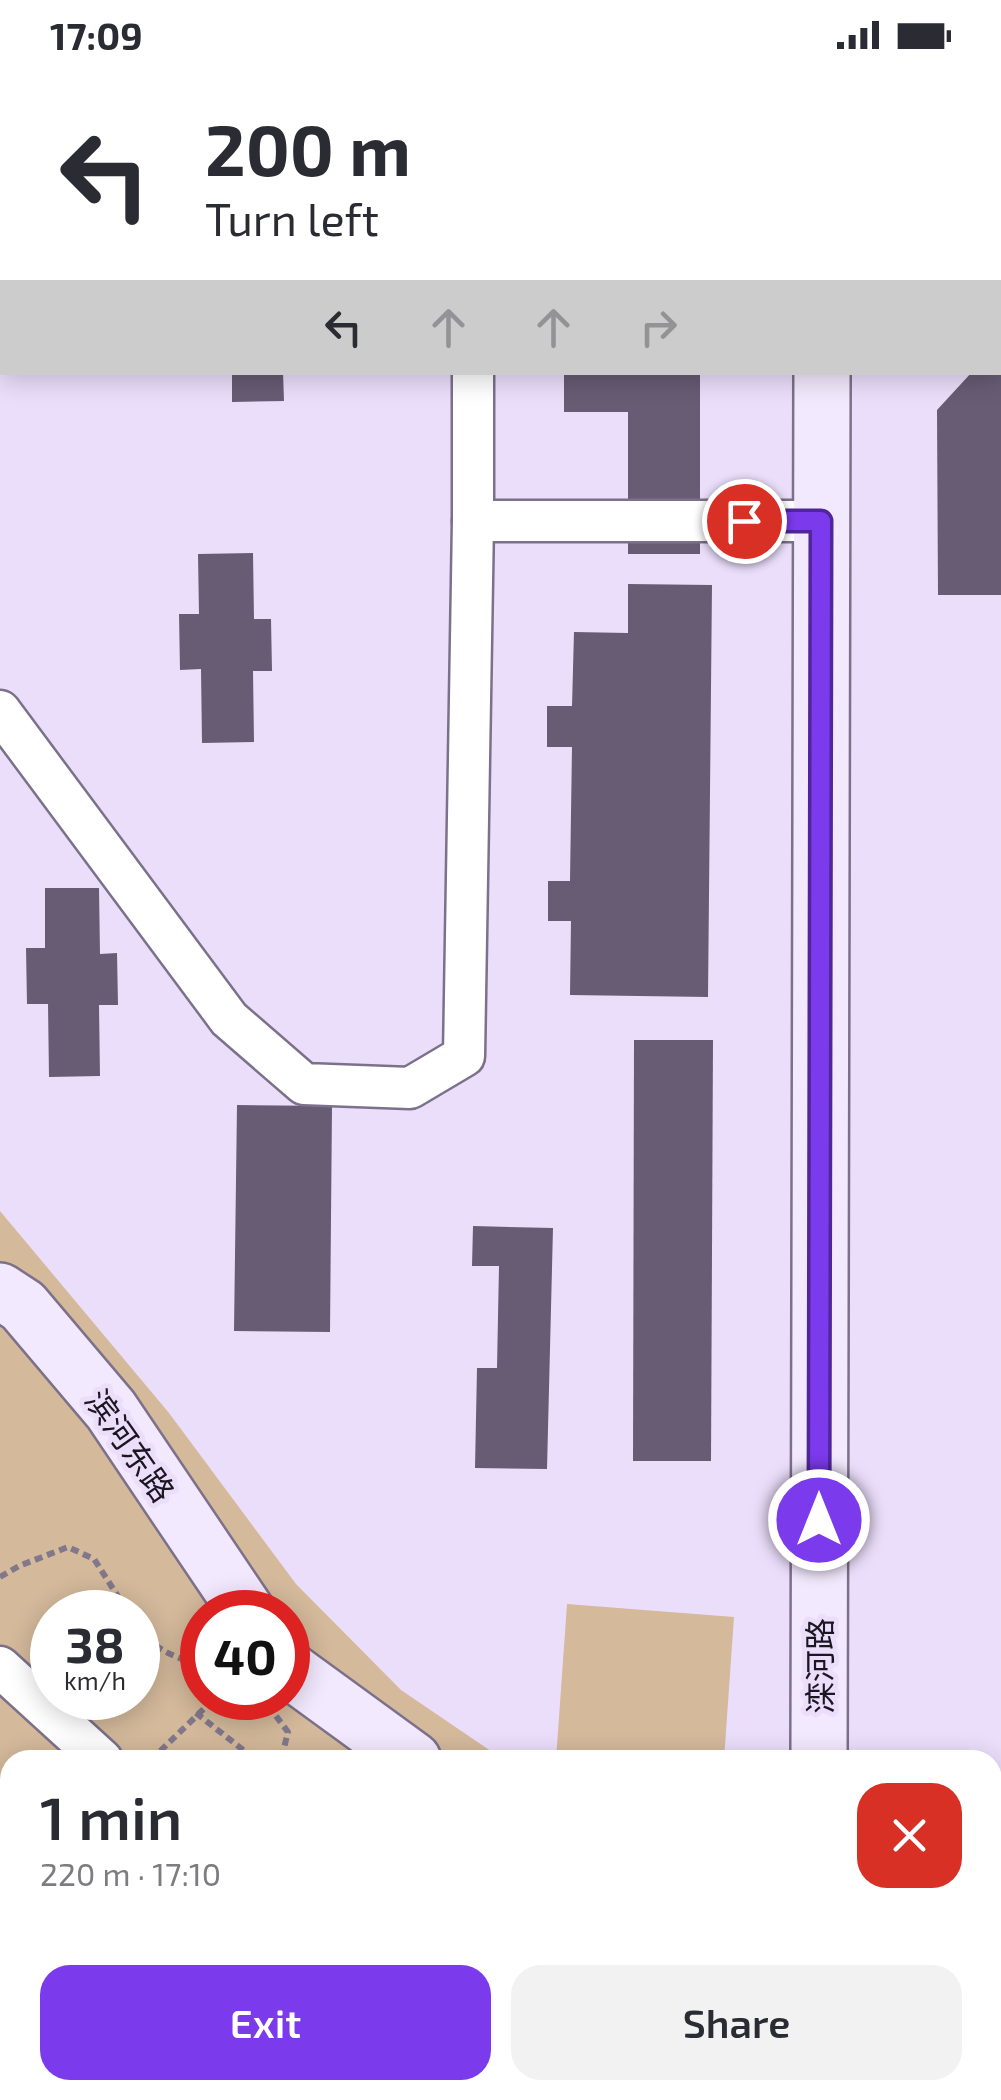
<!DOCTYPE html>
<html lang="en">
<head>
<meta charset="utf-8">
<style>
	:root { --surface:#fff; --page:#f2f2f3; --text:#2b2b33; --muted:#7c7c81; --accent:#7c3aed }
	body { margin:0; font-family:"Exo 2","Noto Sans SC",sans-serif; background:var(--page); color:var(--text); height:100vh; display:flex; flex-direction:column; font-size:38px; white-space:nowrap }
	* { box-sizing:border-box; margin:0 }
	p { font-size:32px; color:var(--muted) }
	.icon { flex:none; width:55px; height:55px; fill:none; stroke:currentColor; stroke-width:2; stroke-linecap:round; stroke-linejoin:round }
	.map { position:relative; flex:1; overflow:hidden }
	.sheet { position:absolute; left:0px; top:1680px; width:1002px; height:350px; display:flex; flex-direction:column; background:var(--surface); border-radius:30px 30px 0 0; box-shadow:0 5px 25px #0003 }
	.sheet>* { flex:none }
	.top-card { position:absolute; left:0px; top:0px; width:1002px; height:305px; box-shadow:0 5px 25px #0003; background:#fff; color:var(--text); overflow:hidden }
	.speed { position:absolute; left:30px; top:1520px; display:flex; gap:20px; font-size:50px; font-weight:700; text-align:center }
	.speed>* { display:grid; place-content:center; width:130px; height:130px; border-radius:50%; background:var(--surface); box-shadow:0 5px 25px #0003; line-height:1 }
	.speed small { font-size:25px; font-weight:400 }
	.speed .limit { border:15px solid #d22; background:#fff; color:#111 }
	.pin { position:absolute; display:grid; place-items:center; width:85px; height:85px; color:#fff; margin:-42px; border:5px solid #fff; border-radius:50%; box-shadow:0 2px 10px #0007 }
	.me { position:absolute; width:110px; margin:-55px; rotate:0deg; stroke-linejoin:round; filter:drop-shadow(0 0 8px #0008) }
	.turn { display:flex; align-items:center; gap:35px; height:210px; padding:0 40px; font-size:45px }
	.turn .icon { width:130px; height:130px; stroke-width:2.5 }
	.turn b { display:block; font-size:70px; line-height:85px }
	.lanes { display:flex; align-items:center; height:95px; padding:0 40px; background:#0003; justify-content:center; gap:50px; direction:ltr }
	.lanes .off { opacity:.35 }
	.round { display:grid; place-items:center; flex:none; width:105px; height:105px; border-radius:30px; background:var(--page) }
	.overview { display:flex; align-items:center; justify-content:space-between; height:170px; padding:0 40px }
	h1 { font-size:60px; font-weight:600; line-height:75px }
	.action { display:flex; gap:20px; margin-top:auto; padding:20px 40px }
	.action a { flex:1; height:115px; border-radius:30px; background:var(--accent); color:#fff; font-size:40px; font-weight:600; line-height:115px; text-align:center }
	.action a+a { background:var(--page); color:var(--text) }
	.status { display:flex; justify-content:space-between; align-items:center; height:70px; padding:0 50px; background:var(--surface); direction:ltr }
	.status svg { height:28px; fill:currentColor }
	.map>svg:first-child { display:block }
</style>
</head>
<body>
<div class="status"><b>17:09</b><svg viewBox="0 0 49 12"><path d="M0 12V9h3v3zM5 12V6h3v6zM10 12V3h3v9zM15 12V0h3v12zM26 1h20v11H26zM47 4h2v5h-2z"/></svg></div>
<div class="map">
<svg width="1001" height="2030" viewBox="0 0 1001 2030">
	<rect width="100%" height="100%" fill="#ebdefb"/>
	<!-- green -->
	<g fill="#d4b99b" fill-rule="evenodd">
		<path d="M 0,1141 L 169,1343 L 296,1514 L 401,1620 L 504,1690 L 10,1690 L 10,2020 L 961,2020 L 971,2030 L 6,2030 L 0,2023 ZM 52,1542 L 138,1542 L 138,1628 L 52,1628 ZM 202,1542 L 288,1542 L 288,1628 L 202,1628 Z"/>
		<path d="M 567,1534 L 734,1547 L 724,1690 L 556,1690 Z"/>
	</g>
	<!-- building -->
	<g fill="#675c74">
		<path d="M 232,302 L 283,302 L 284,331 L 232,332 Z"/>
		<path d="M 564,302 L 700,302 L 700,484 L 628,484 L 628,342 L 564,342 Z"/>
		<path d="M 972,302 L 1001,302 L 1001,525 L 938,525 L 937,340 Z"/>
		<path d="M 253,483 L 254,549 L 271,549 L 272,601 L 253,601 L 254,672 L 202,673 L 201,599 L 180,600 L 179,544 L 199,544 L 198,484 Z"/>
		<path d="M 628,514 L 712,515 L 708,927 L 570,925 L 571,851 L 548,851 L 548,811 L 570,811 L 572,677 L 547,677 L 547,636 L 572,636 L 574,562 L 628,563 Z"/>
		<path d="M 45,818 L 99,818 L 100,884 L 117,883 L 118,935 L 99,935 L 100,1006 L 49,1007 L 48,934 L 27,934 L 26,878 L 45,878 Z"/>
		<path d="M 634,970 L 713,970 L 711,1391 L 633,1391 Z"/>
		<path d="M 237,1035 L 332,1036 L 330,1262 L 234,1261 Z"/>
		<path d="M 473,1156 L 553,1158 L 547,1399 L 475,1398 L 477,1298 L 497,1298 L 499,1196 L 472,1196 Z"/>
	</g>
	<g fill="none" stroke-linecap="round" stroke-linejoin="round">
		<defs>
			<g id="street">
				<path d="M 473,0 L 473,2"/>
				<path d="M 473,302 L 473,451 L 821,451"/>
				<path d="M 0,641 L 229,949 L 304,1014 L 410,1018 L 464,986 L 473,451"/>
				<path d="M 0,1597 L 102,1690"/>
				<path d="M 488,2020 L 501,2030"/>
			</g>
			<g id="secondary">
				<path d="M 824,2 L 824,0"/>
				<path d="M 1000,135 L 1001,135"/>
				<path d="M 0,1221 L 23,1236 L 111,1340 L 247,1542"/>
				<path d="M 288,1599 L 413,1690"/>
				<path d="M 819,1690 L 822,302"/>
				<path d="M 889,2020 L 901,2030"/>
			</g>
		</defs>
		<!-- street casing -->
		<use href="#street" stroke="#7c718a" stroke-width="45"/>
		<!-- secondary casing -->
		<use href="#secondary" stroke="#7c718a" stroke-width="60"/>
		<!-- path -->
		<g stroke="#81788b" stroke-width="6" stroke-dasharray="8 5" stroke-linecap="butt">
			<path d="M 0,1507 L 19,1496 L 68,1477 L 94,1489 L 128,1542"/>
			<path d="M 138,1556 C 153,1580 176,1588 202,1595"/>
			<path d="M 196,1643 L 256,1690"/>
			<path d="M 276,1646 L 288,1662 L 281,1690"/>
			<path d="M 151,1690 L 215,1628"/>
			<path d="M 0,1776 L 10,1781"/>
			<path d="M 276,2020 L 285,2030"/>
			<path d="M 636,2020 L 643,2030"/>
			<path d="M 754,2030 L 778,2027"/>
		</g>
		<!-- street -->
		<use href="#street" stroke="#fff" stroke-width="40"/>
		<!-- secondary -->
		<use href="#secondary" stroke="#f3e9fe" stroke-width="55"/>
	</g>
	<g fill="none" stroke-linecap="round" stroke-linejoin="round">
		<defs>
			<path id="route" d="M 744,451 L 821,451 L 819,1450"/>
		</defs>
		<!-- route casing -->
		<use href="#route" stroke="#51269a" stroke-width="25"/>
		<!-- route -->
		<use href="#route" stroke="#7c3aed" stroke-width="18"/>
	</g>
	<g text-anchor="middle" dominant-baseline="central" stroke-width="10" stroke-linejoin="round" paint-order="stroke">
		<!-- street labels -->
		<g font-size="32" fill="#1b1620" stroke="#ebdefb">
			<text transform="translate(131 1375) rotate(55)">滨河东路</text>
			<text transform="translate(819 1596) rotate(-90)">滦河路</text>
		</g>
	</g>
</svg>
<div class="speed"><div>38<small>km/h</small></div><div class="limit">40</div></div>
<div class="pin" style="left:744px;top:451px;background:#d93025"><svg class="icon" aria-label="arrive" viewBox="0 0 24 24"><path d="M6 21V4h12l-3 4 3 4H6"/></svg></div>
<svg class="me" style="left:819px;top:1450px" viewBox="-20 -20 40 40"><circle r="17" fill="#7c3aed" stroke="#fff" stroke-width="3"/><path d="M0-11L8 9 0 5-8 9z" fill="#fff"/></svg>
<div class="top-card">
<div class="turn"><svg class="icon" aria-label="left" viewBox="0 0 24 24"><path d="M17 20v-9H6M10 6l-5 5 5 5"/></svg><div><b>200 m</b>Turn left</div></div>
<div class="lanes"><svg class="icon" aria-label="left" viewBox="0 0 24 24"><path d="M17 20v-9H6M10 6l-5 5 5 5"/></svg><svg class="icon off" aria-label="ahead" viewBox="0 0 24 24"><path d="M12 20V5M6 11l6-6 6 6"/></svg><svg class="icon off" aria-label="ahead" viewBox="0 0 24 24"><path d="M12 20V5M6 11l6-6 6 6"/></svg><svg class="icon off" aria-label="right" viewBox="0 0 24 24"><path d="M7 20v-9h11M14 6l5 5-5 5"/></svg></div>
</div>
<section class="sheet">
<div class="overview"><div><h1>1 min</h1><p>220 m · 17:10</p></div><a class="round" style="background:#d93025;color:#fff"><svg class="icon" aria-label="close" viewBox="0 0 24 24"><path d="M6 6l12 12M18 6L6 18"/></svg></a></div>
<div class="action"><a>Exit</a><a>Share</a></div>
</section>
</div>
</body>
</html>
